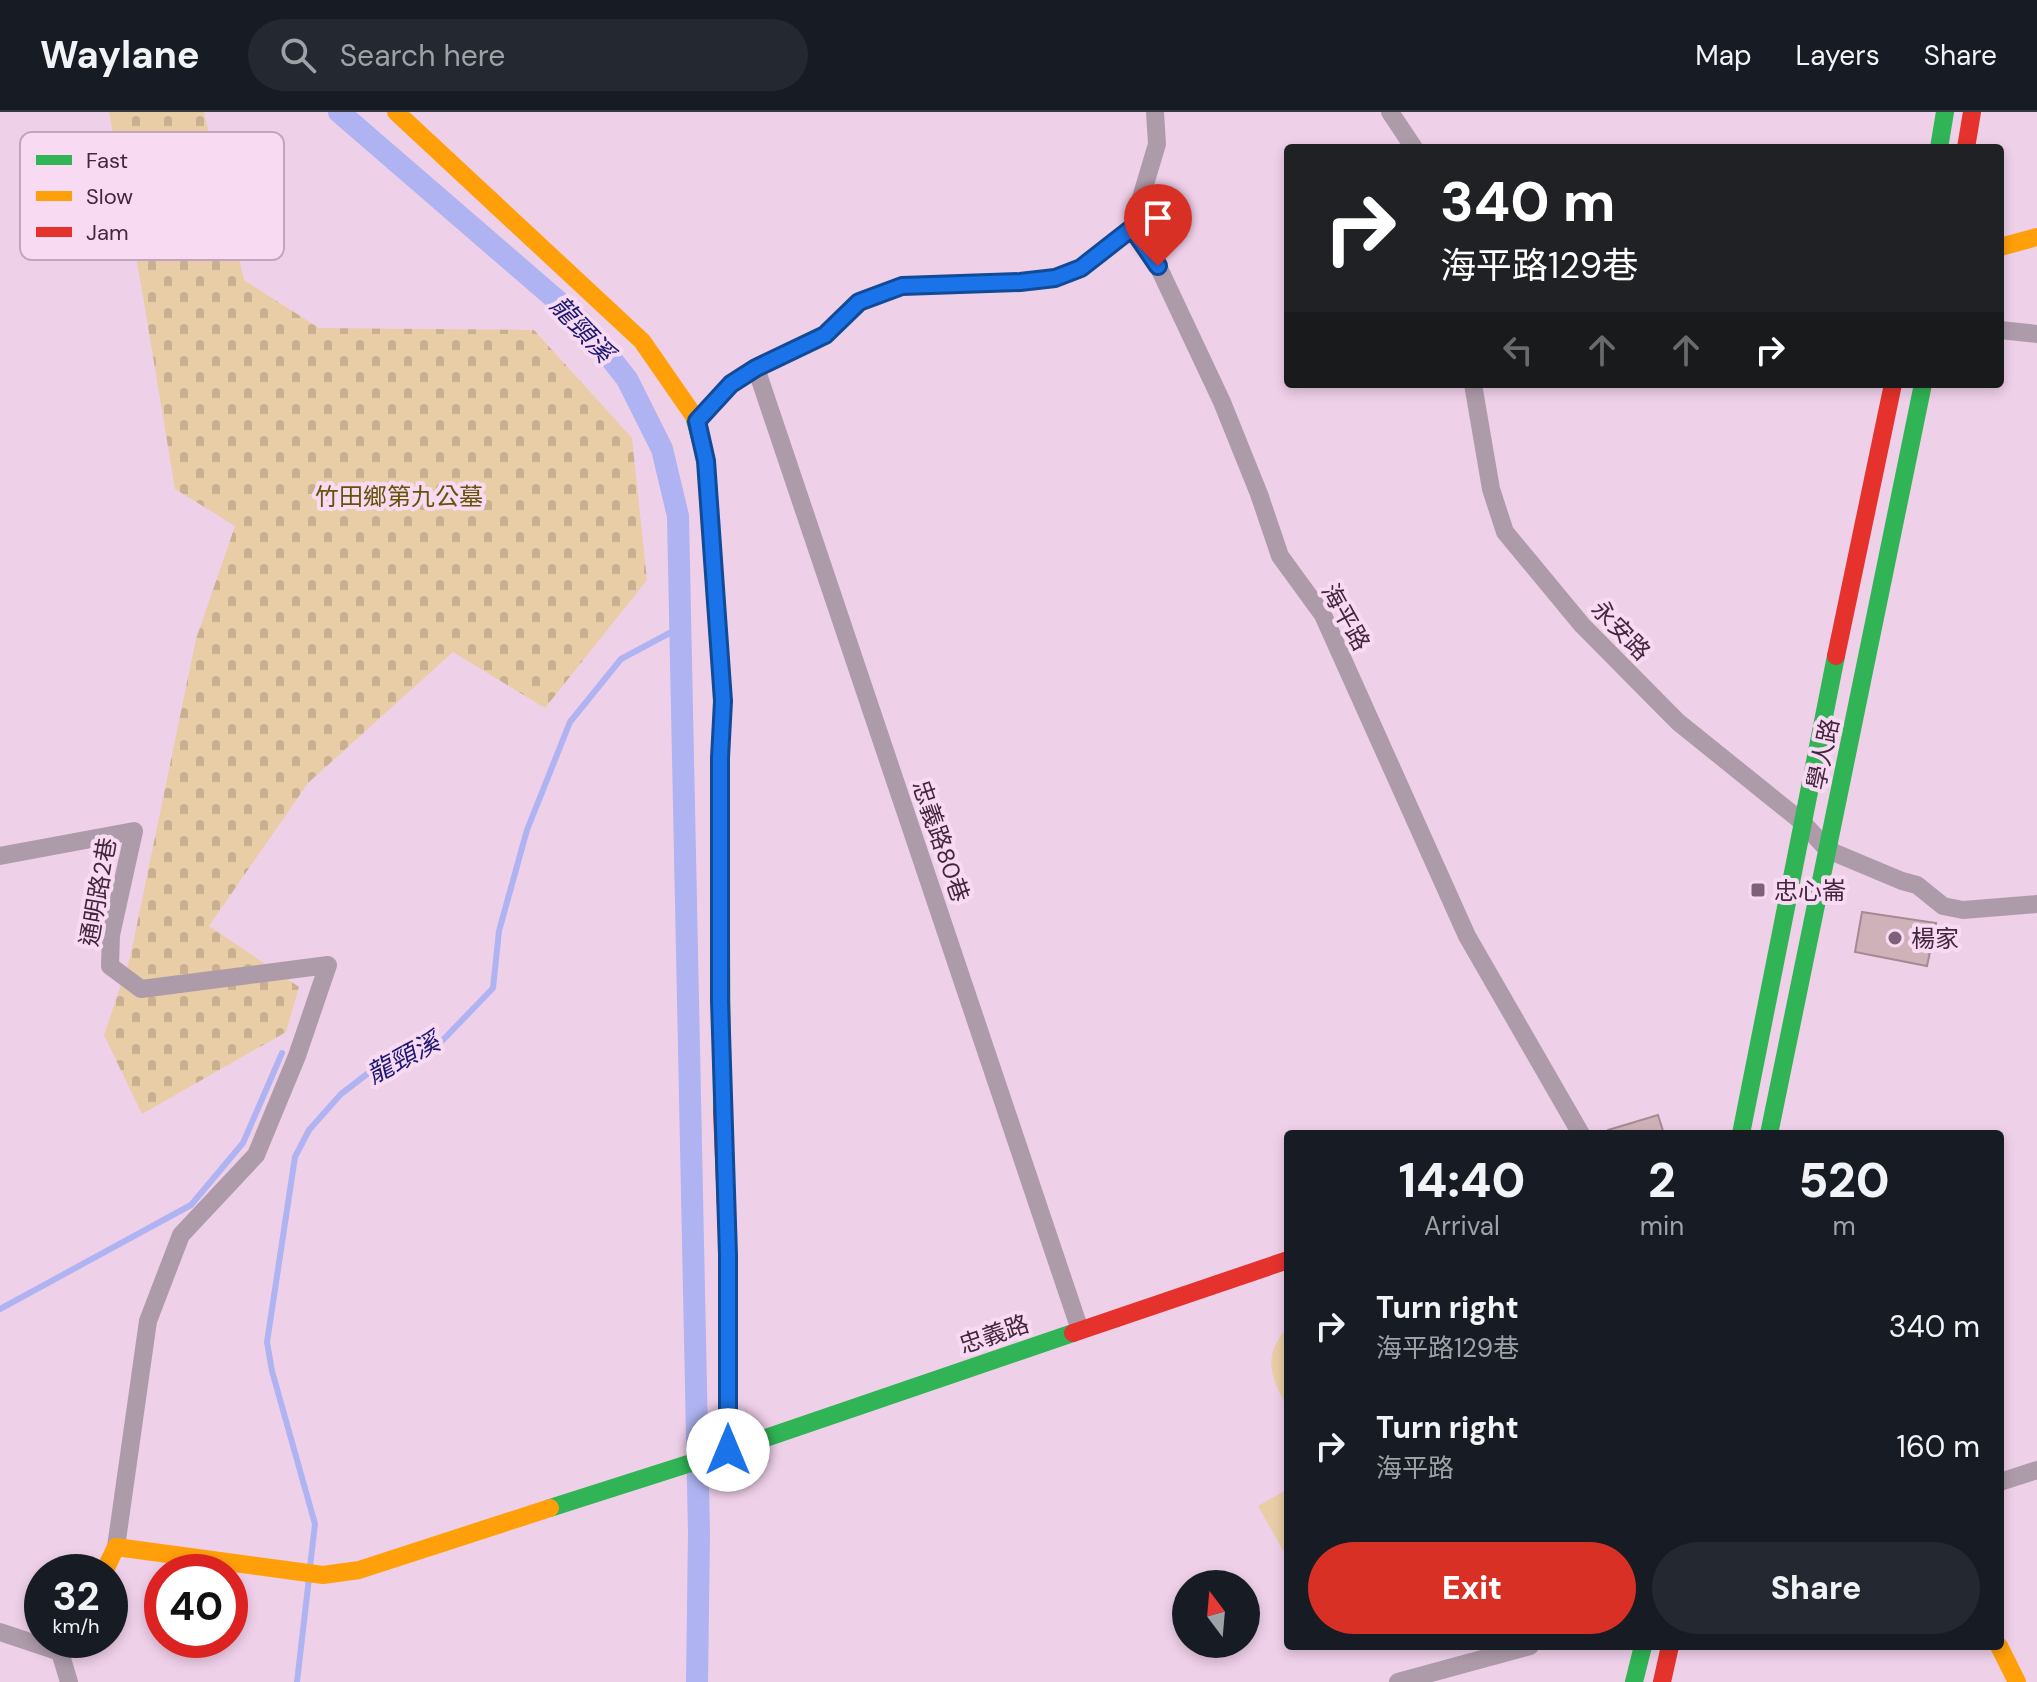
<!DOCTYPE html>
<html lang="en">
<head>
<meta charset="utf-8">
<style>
	:root { --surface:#171b24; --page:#242831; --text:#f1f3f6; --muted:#9ea1a6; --line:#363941; --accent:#d93025 }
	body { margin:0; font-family:"DM Sans","Noto Sans TC",sans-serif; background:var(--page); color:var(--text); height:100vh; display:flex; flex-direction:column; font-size:30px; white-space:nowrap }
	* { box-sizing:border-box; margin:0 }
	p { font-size:26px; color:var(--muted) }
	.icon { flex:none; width:44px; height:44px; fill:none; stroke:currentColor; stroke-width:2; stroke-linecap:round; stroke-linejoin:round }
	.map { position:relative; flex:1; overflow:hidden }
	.side { position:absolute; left:1284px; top:1018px; width:720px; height:520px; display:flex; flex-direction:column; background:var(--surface); border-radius:8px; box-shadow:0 4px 12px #0003 }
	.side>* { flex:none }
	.hud { position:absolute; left:1284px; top:32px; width:720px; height:244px; border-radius:8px; box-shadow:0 4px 12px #0003; background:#202124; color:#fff; overflow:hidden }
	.needle { width:52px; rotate:344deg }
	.controls { position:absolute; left:1172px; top:1458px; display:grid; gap:16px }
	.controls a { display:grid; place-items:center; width:88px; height:88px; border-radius:50%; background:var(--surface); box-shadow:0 4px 12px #0003; font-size:40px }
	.speed { position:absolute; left:24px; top:1442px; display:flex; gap:16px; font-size:40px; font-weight:700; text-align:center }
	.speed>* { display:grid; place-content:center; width:104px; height:104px; border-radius:50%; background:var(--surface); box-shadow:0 4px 12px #0003; line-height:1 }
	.speed small { font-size:20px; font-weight:400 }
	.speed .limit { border:12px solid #d22; background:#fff; color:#111 }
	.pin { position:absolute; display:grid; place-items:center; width:68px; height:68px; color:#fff; margin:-82px -34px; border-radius:50% 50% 50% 0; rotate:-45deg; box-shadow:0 0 8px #0007 }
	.pin .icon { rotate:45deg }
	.me { position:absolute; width:88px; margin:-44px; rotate:0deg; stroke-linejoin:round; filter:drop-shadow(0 0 6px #0008) }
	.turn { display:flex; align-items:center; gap:28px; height:168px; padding:0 24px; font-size:36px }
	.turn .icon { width:104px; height:104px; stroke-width:2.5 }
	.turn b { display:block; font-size:56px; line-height:68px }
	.lanes { display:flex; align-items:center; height:76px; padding:0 24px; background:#0003; justify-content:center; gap:40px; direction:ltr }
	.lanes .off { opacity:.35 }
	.eta { display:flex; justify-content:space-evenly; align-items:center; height:136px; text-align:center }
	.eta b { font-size:48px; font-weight:800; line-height:56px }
	.button { display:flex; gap:16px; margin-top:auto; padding:16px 24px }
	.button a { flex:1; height:92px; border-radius:48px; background:var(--accent); color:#fff; font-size:32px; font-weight:800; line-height:92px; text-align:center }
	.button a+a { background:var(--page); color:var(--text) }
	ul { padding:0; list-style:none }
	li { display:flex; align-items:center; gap:24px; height:120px; padding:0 24px }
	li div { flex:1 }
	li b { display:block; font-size:30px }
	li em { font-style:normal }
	header { display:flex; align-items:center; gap:48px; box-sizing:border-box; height:112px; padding:0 40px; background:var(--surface); border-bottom:2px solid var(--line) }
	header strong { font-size:38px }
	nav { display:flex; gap:44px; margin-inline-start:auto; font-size:28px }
	.search { width:560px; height:72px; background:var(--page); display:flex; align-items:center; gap:20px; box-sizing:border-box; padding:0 28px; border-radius:44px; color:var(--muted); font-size:30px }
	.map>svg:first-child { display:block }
</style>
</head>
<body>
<header>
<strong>Waylane</strong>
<div class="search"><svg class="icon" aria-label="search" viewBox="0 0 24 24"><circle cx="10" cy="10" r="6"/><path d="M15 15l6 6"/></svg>Search here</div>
<nav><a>Map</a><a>Layers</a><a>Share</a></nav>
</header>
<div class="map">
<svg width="2037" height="1570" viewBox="0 0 2037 1570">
	<defs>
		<pattern id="cemetery-stones" width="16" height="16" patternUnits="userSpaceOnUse" patternTransform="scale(2)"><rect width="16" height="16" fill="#e9cda6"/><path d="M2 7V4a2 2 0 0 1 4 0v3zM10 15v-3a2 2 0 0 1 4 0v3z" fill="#c9b090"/></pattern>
	</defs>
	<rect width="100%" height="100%" fill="#efd0e9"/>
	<!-- green -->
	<g fill="#e9cda6">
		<path d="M 1288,1215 L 1288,1296 C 1271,1266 1261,1244 1288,1215 Z"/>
		<path d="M 1288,1377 L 1288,1447 L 1258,1394 Z"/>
	</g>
	<!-- cemetery -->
	<path fill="url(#cemetery-stones)" d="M 109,0 L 204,0 L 244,168 L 319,216 L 534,218 L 632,326 L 647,468 L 545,596 L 453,540 L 308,671 L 209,814 L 299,875 L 286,920 L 142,1002 L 104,923 L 130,846 L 196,527 L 235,414 L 175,377 L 142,178 Z"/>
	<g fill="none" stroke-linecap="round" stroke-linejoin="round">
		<!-- stream -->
		<g stroke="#afb3f1" stroke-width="6">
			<path d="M 0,1197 L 191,1093 L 243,1031 L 282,941"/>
			<path d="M 310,1455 L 315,1412 L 272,1259 L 267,1230 L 295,1045 L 309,1018 L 341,982 L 371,959 L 442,929 L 493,876 L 499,819 L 527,718 L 570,610 L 621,547 L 679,516"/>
			<path d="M 297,1570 L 309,1466"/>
		</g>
		<!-- canal -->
		<path stroke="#afb3f1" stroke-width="22" d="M 339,0 L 582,210 L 627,267 L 662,337 L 678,404 L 699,1420 L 697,1570"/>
	</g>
	<!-- building -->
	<g fill="#cfb1b9" stroke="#a68991" stroke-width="2">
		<path d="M 1862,800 L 1936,811 L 1927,854 L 1855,840 Z"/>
		<path d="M 1658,1003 L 1664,1022 L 1608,1022 L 1608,1018 Z"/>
	</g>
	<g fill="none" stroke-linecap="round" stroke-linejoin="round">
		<!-- street -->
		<g stroke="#ae9baa" stroke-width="18">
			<path d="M 1155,0 L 1157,32 L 1132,116 L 1158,154 L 1222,290 L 1259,382 L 1280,444 L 1323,503 L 1467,824 L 1581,1022"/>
			<path d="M 1390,0 L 1414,36"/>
			<path d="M 2000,218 L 2037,222"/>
			<path d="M 756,256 L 1080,1218"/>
			<path d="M 1473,272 L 1491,377 L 1505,420 L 1582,513 L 1678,610 L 1801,709 L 1828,738 L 1902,769 L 1917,773 L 1943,794 L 1963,798 L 2037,792"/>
			<path d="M 697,309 L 731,272 L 756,256 L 825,223 L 859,190 L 902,174 L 1020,170 L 1055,166 L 1081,156 L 1132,116"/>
			<path d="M 0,744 L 134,719 L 111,823 L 110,854 L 141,877 L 328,853 L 297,944 L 256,1043 L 181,1123 L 148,1209 L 116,1435"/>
			<path d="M 2000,1370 L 2037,1358"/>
			<path d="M 0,1520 L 60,1540"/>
			<path d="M 60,1540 L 69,1570"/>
			<path d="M 1398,1570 L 1530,1534"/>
		</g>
		<!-- fast -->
		<g stroke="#30b455" stroke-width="18">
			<path d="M 1939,36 L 1945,0"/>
			<path d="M 694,304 L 706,349 L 723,589 L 720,646 L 722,999"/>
			<path d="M 1741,1022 L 1836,544"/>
			<path d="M 1769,1022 L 1923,272"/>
			<path d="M 550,1396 L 716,1343 L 1073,1221"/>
			<path d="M 1634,1570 L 1643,1534"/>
		</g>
		<!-- slow -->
		<g stroke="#ff9f0a" stroke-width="18">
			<path d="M 396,0 L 642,229 L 694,304"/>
			<path d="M 2000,135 L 2037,125"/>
			<path d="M 104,1460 L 116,1435 L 323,1463 L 359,1458 L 550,1396"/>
			<path d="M 1999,1534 L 2017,1570"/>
		</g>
		<!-- jam -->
		<g stroke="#e5322d" stroke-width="18">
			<path d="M 1966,36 L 1972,0"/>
			<path d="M 1836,544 L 1893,272"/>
			<path d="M 722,999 L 728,1143 L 728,1338"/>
			<path d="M 1073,1221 L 1288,1148"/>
			<path d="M 1662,1570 L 1670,1534"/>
		</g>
	</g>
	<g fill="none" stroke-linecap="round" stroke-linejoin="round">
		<defs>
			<path id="route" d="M 728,1338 L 728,1143 L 720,889 L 720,646 L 723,589 L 706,349 L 697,309 L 731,272 L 756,256 L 825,223 L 859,190 L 902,174 L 1020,170 L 1055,166 L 1081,156 L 1132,116 L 1158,154"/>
		</defs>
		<!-- route casing -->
		<use href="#route" stroke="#114b97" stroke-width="20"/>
		<!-- route -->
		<use href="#route" stroke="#1a73e8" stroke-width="14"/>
	</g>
	<!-- markers -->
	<g fill="#7f627a" stroke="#f8dbf2" stroke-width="3">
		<rect x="1750" y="770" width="16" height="16" rx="4"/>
		<circle cx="1895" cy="826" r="8"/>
	</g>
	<g text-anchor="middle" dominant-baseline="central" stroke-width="8" stroke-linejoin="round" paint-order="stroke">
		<!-- park labels -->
		<g font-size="24" fill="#655309" stroke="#f8dbf2">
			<text x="399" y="384">竹田鄉第九公墓</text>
		</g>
		<!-- street labels -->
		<g font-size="24" fill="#43273e" stroke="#f8dbf2">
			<text transform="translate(1346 505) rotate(61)">海平路</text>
			<text transform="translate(1621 518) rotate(46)">永安路</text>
			<text transform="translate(1823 642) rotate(-78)">學人路</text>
			<text transform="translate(941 729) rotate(71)">忠義路80巷</text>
			<text transform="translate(98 780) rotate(-80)">通明路2巷</text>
			<text transform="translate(994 1222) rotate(-19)">忠義路</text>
		</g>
		<!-- poi labels -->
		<g font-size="24" fill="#43273e" stroke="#f8dbf2" text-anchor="start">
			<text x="1774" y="778">忠心崙</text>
			<text x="1911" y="826">楊家</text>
		</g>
		<!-- water labels -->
		<g font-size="26" font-style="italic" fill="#1a1872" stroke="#f8dbf2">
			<text transform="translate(582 217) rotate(47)">龍頸溪</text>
			<text transform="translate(403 946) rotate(-28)">龍頸溪</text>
		</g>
	</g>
	<!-- legend -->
	<rect x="20" y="20" width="264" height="128" rx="12" fill="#f8dbf2" stroke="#c2a5bc" stroke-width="2"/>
	<rect x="36" y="43" width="36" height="10" fill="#30b455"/>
	<rect x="36" y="79" width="36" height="10" fill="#ff9f0a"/>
	<rect x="36" y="115" width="36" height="10" fill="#e5322d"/>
	<g font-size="22" fill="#43273e">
		<text x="86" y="56">Fast</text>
		<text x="86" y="92">Slow</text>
		<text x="86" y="128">Jam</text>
	</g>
</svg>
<div class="controls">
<a><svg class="needle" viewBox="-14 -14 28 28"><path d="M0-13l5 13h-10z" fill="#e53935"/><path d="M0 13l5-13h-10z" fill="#9ea1a6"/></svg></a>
</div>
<div class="speed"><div>32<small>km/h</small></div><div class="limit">40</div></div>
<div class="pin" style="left:1158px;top:154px;background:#d93025"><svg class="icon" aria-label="arrive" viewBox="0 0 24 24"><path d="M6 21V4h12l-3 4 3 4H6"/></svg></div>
<svg class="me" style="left:728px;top:1338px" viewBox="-20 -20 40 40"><circle r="19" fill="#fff"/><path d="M0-13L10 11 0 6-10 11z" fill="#1a73e8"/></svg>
<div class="hud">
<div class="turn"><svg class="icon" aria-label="right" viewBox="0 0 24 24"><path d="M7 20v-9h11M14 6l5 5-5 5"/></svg><div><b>340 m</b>海平路129巷</div></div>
<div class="lanes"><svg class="icon off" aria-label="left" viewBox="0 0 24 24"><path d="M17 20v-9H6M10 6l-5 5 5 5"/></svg><svg class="icon off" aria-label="ahead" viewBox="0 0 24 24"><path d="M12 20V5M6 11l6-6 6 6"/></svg><svg class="icon off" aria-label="ahead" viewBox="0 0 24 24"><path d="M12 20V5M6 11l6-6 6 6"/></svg><svg class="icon" aria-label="right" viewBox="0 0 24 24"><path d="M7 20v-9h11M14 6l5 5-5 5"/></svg></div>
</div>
<section class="side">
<div class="eta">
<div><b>14:40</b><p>Arrival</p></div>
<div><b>2</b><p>min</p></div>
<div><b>520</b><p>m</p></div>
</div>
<ul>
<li><svg class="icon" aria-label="right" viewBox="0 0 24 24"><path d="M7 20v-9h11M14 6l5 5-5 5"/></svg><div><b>Turn right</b><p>海平路129巷</p></div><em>340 m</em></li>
<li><svg class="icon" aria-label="right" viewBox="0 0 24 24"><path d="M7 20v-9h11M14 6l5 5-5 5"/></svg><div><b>Turn right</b><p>海平路</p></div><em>160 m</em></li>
</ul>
<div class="button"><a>Exit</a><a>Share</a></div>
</section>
</div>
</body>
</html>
